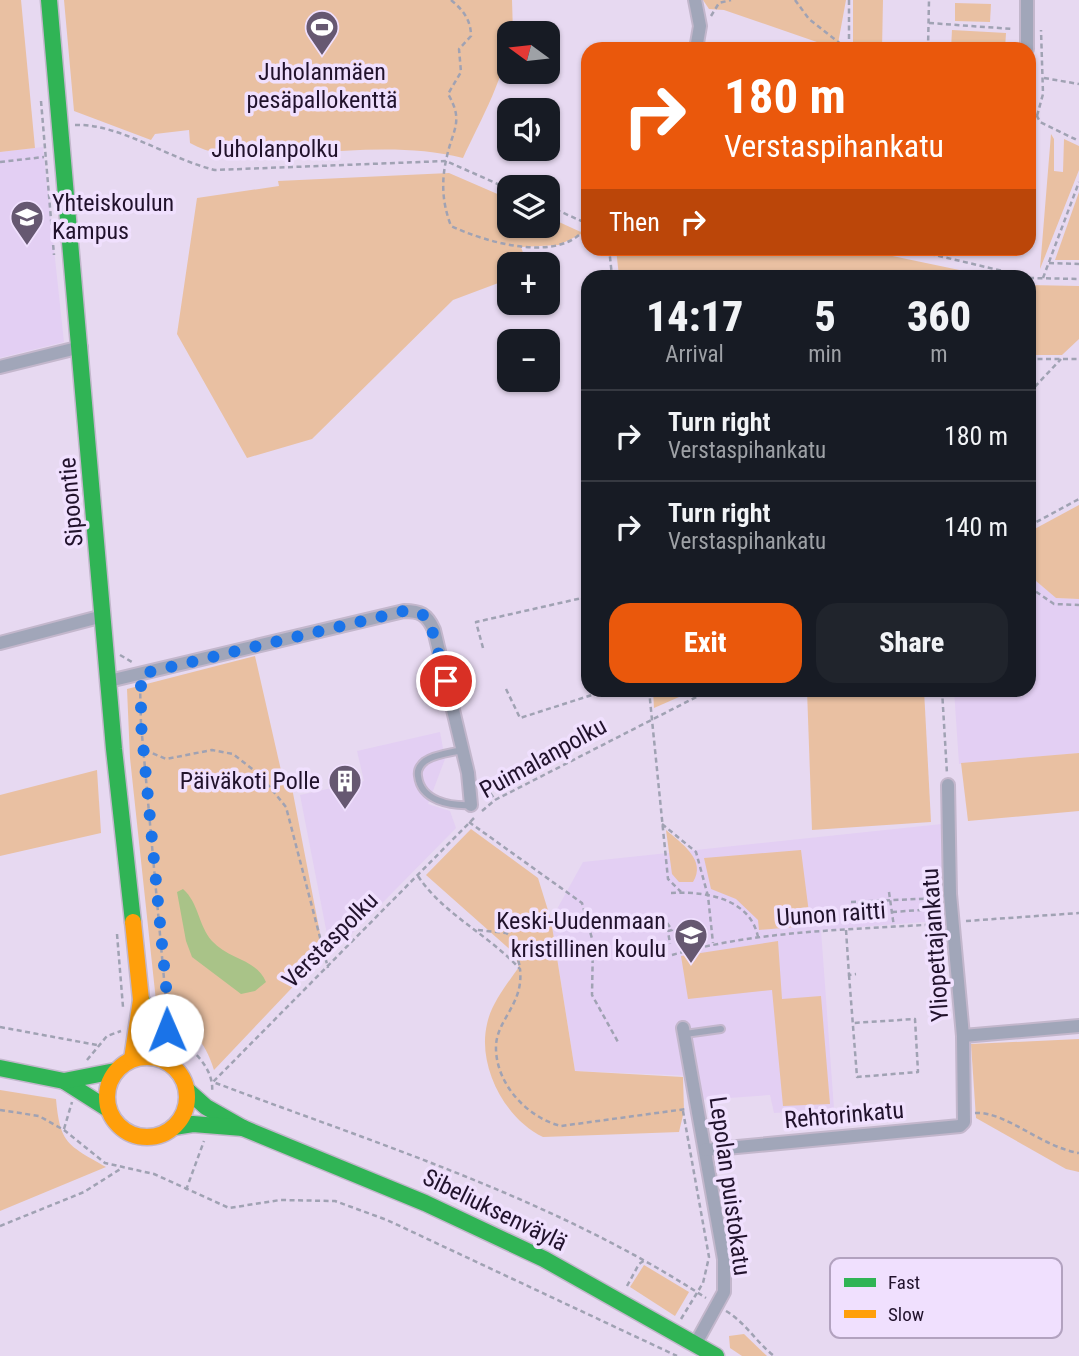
<!DOCTYPE html>
<html lang="en">
<head>
<meta charset="utf-8">
<style>
	:root { --surface:#171b24; --page:#20242c; --text:#f1f3f6; --muted:#9ea1a6; --line:#363941; --accent:#ea580c }
	body { margin:0; font-family:"Roboto Condensed",sans-serif; background:var(--page); color:var(--text); height:100vh; display:flex; flex-direction:column; font-size:26px; white-space:nowrap }
	* { box-sizing:border-box; margin:0 }
	p { font-size:23px; color:var(--muted) }
	.icon { flex:none; width:38px; height:38px; fill:none; stroke:currentColor; stroke-width:2; stroke-linecap:round; stroke-linejoin:round }
	.map { position:relative; flex:1; overflow:hidden }
	.panel { position:absolute; left:581px; top:270px; width:455px; height:427px; display:flex; flex-direction:column; background:var(--surface); border-radius:21px; box-shadow:0 2px 5px #0004 }
	.panel>* { flex:none }
	.top-card { position:absolute; left:581px; top:42px; width:455px; height:214px; border-radius:21px; box-shadow:0 2px 5px #0004; background:#ea580c; color:#fff; overflow:hidden }
	.needle { width:46px; rotate:285deg }
	.controls { position:absolute; left:497px; top:21px; display:grid; gap:14px }
	.controls a { display:grid; place-items:center; width:63px; height:63px; border-radius:14px; background:var(--surface); box-shadow:0 2px 5px #0004; font-size:35px }
	.pin { position:absolute; display:grid; place-items:center; width:60px; height:60px; color:#fff; margin:-30px; border:4px solid #fff; border-radius:50%; box-shadow:0 2px 7px #0007 }
	.me { position:absolute; width:77px; margin:-38px; rotate:359deg; stroke-linejoin:round; filter:drop-shadow(0 0 5px #0008) }
	.turn { display:flex; align-items:center; gap:24px; height:147px; padding:0 28px; font-size:32px }
	.turn .icon { width:91px; height:91px; stroke-width:2.5 }
	.turn b { display:block; font-size:49px; line-height:60px }
	.then { display:flex; align-items:center; height:66px; padding:0 28px; background:#0003; gap:14px; font-size:26px }
	.eta { display:flex; justify-content:space-evenly; align-items:center; height:119px; text-align:center }
	.eta b { font-size:42px; font-weight:800; line-height:49px }
	.button { display:flex; gap:14px; margin-top:auto; padding:14px 28px }
	.button a { flex:1; height:80px; border-radius:21px; background:var(--accent); color:#fff; font-size:28px; font-weight:800; line-height:80px; text-align:center }
	.button a+a { background:var(--page); color:var(--text) }
	ul { padding:0; list-style:none }
	li { display:flex; align-items:center; gap:21px; height:91px; padding:0 28px; border-top:2px solid var(--line) }
	li div { flex:1 }
	li b { display:block; font-size:26px }
	li em { font-style:normal }
	.map>svg:first-child { display:block }
</style>
</head>
<body>
<div class="map">
<svg width="1079" height="1356" viewBox="0 0 1079 1356">
	<rect width="100%" height="100%" fill="#e7d9f1"/>
	<!-- built -->
	<g fill="#e3cff3">
		<path d="M 43,147 L 64,342 L 0,358 L 0,152 Z"/>
		<path d="M 1029,575 L 1056,598 L 1079,599 L 1079,753 L 959,764 L 954,690 L 1029,690 Z"/>
		<path d="M 440,732 L 445,759 L 428,804 L 450,811 L 456,828 L 331,955 L 300,795 L 364,781 L 357,751 Z"/>
		<path d="M 942,824 L 950,920 L 821,930 L 834,1109 L 774,1113 L 770,1095 L 701,1100 L 693,1076 L 575,1071 L 551,920 L 583,862 Z"/>
	</g>
	<!-- green -->
	<g fill="#e9c0a2">
		<path d="M 0,0 L 21,0 L 35,148 L 0,152 Z"/>
		<path d="M 64,0 L 512,0 L 513,33 L 509,33 C 509,71 479,123 463,158 C 412,145 358,150 306,153 C 265,156 227,163 190,143 L 189,130 L 155,134 L 151,140 L 74,111 Z"/>
		<path d="M 703,0 L 846,0 L 837,49 L 724,10 L 709,9 Z"/>
		<path d="M 853,0 L 883,0 L 882,49 L 853,49 Z"/>
		<path d="M 955,3 L 991,4 L 990,22 L 955,21 Z"/>
		<path d="M 952,30 L 1006,33 L 1005,49 L 951,49 Z"/>
		<path d="M 1051,134 L 1054,139 L 1054,171 L 1063,172 L 1064,139 L 1079,146 L 1079,170 L 1040,269 Z"/>
		<path d="M 449,173 L 509,199 L 509,226 L 548,226 L 548,217 L 583,233 L 559,245 L 521,247 L 527,264 L 509,264 L 509,279 L 453,300 L 312,439 L 247,458 L 177,334 L 197,198 L 279,186 L 278,181 Z"/>
		<path d="M 1079,192 L 1079,260 L 1055,260 Z"/>
		<path d="M 616,249 L 859,249 L 988,276 L 619,276 Z"/>
		<path d="M 1029,285 L 1079,286 L 1079,339 L 1062,355 L 1029,355 Z"/>
		<path d="M 1079,505 L 1079,599 L 1056,598 L 1029,575 L 1029,532 Z"/>
		<path d="M 255,656 L 285,788 L 292,788 L 324,954 L 214,1070 C 203,1034 188,1028 157,1010 L 130,758 L 127,689 Z"/>
		<path d="M 653,690 L 695,690 L 654,708 Z"/>
		<path d="M 807,690 L 924,690 L 931,822 L 812,830 Z"/>
		<path d="M 1079,753 L 1079,811 L 968,821 L 961,763 Z"/>
		<path d="M 97,770 L 101,833 L 0,856 L 0,795 Z"/>
		<path d="M 471,829 L 538,878 L 551,920 L 575,1071 L 683,1077 L 684,1111 L 679,1132 L 543,1137 C 505,1119 477,1066 487,1024 C 491,1004 507,984 519,967 L 515,954 L 426,875 Z"/>
		<path d="M 666,830 C 681,843 707,860 693,882 L 679,882 L 672,874 Z"/>
		<path d="M 801,850 L 810,921 L 806,921 L 807,926 L 759,930 L 758,920 L 736,899 L 711,889 L 704,858 Z"/>
		<path d="M 778,941 L 782,999 L 821,996 L 830,1104 L 783,1106 L 772,990 L 688,999 L 681,956 Z"/>
		<path d="M 1079,1039 L 1079,1172 L 1066,1169 L 976,1118 L 971,1044 Z"/>
		<path d="M 0,1090 L 56,1099 C 60,1144 68,1145 106,1167 L 0,1211 Z"/>
		<path d="M 644,1265 L 689,1292 L 675,1316 L 630,1287 Z"/>
		<path d="M 744,1334 L 767,1356 L 742,1356 L 730,1348 L 729,1336 Z"/>
	</g>
	<!-- water -->
	<path fill="#a9c388" d="M 183,889 C 199,903 198,925 212,941 C 229,960 257,959 266,982 L 255,991 L 241,994 L 192,957 L 186,941 L 177,892 Z"/>
	<g fill="none" stroke-linecap="round" stroke-linejoin="round">
		<defs>
			<g id="lane">
				<path d="M 462,750 C 450,753 435,754 425,761 C 420,765 417,770 418,776 C 421,801 450,806 471,805"/>
				<path d="M 685,1034 L 721,1029"/>
			</g>
			<g id="street">
				<path d="M 695,0 L 700,26 L 696,49"/>
				<path d="M 1027,0 L 1027,49"/>
				<path d="M 0,367 L 81,347"/>
				<path d="M 0,643 L 103,616"/>
				<path d="M 109,681 L 404,611 C 420,611 427,614 434,630 L 468,773 L 471,805"/>
				<path d="M 683,1028 L 724,1259 L 724,1292 L 696,1343"/>
				<path d="M 963,1036 L 1079,1026"/>
				<path d="M 705,1150 L 960,1126 L 964,1122 L 963,1036 L 950,894 L 948,785"/>
			</g>
			<g id="fast">
				<path d="M 49,0 L 114,749 L 133,922"/>
				<path d="M 141,1000 L 147,1008 L 163,1059"/>
				<path d="M 0,1068 L 64,1081 L 108,1109"/>
				<path d="M 64,1081 L 115,1071"/>
				<path d="M 187,1090 L 206,1107 L 243,1128 L 425,1203 L 544,1259 L 716,1356"/>
				<path d="M 174,1127 L 193,1124 L 243,1128"/>
			</g>
			<g id="slow">
				<circle cx="147" cy="1097" r="40"/>
				<path d="M 132,1059 L 141,1000 L 133,922"/>
			</g>
		</defs>
		<!-- lane casing -->
		<use href="#lane" stroke="#c3b7cc" stroke-width="10"/>
		<!-- street casing -->
		<use href="#street" stroke="#c3b7cc" stroke-width="16"/>
		<!-- fast casing -->
		<use href="#fast" stroke="#c3b7cc" stroke-width="19"/>
		<!-- slow casing -->
		<use href="#slow" stroke="#c3b7cc" stroke-width="19"/>
		<!-- path -->
		<g stroke="#a0a2b3" stroke-width="2.5" stroke-dasharray="5 3.5" stroke-linecap="butt">
			<path d="M 451,0 C 463,10 471,20 471,36 L 459,49 L 461,72 L 448,94 C 464,121 453,129 447,156 C 441,181 442,202 451,226 C 485,242 564,266 588,224"/>
			<path d="M 795,0 L 809,19 L 847,49"/>
			<path d="M 849,0 L 849,49"/>
			<path d="M 711,16 L 719,3 L 731,0"/>
			<path d="M 929,23 L 1013,29"/>
			<path d="M 928,49 L 929,0"/>
			<path d="M 1044,78 L 1079,84"/>
			<path d="M 1029,100 L 1040,122 L 1079,141"/>
			<path d="M 41,101 L 54,255"/>
			<path d="M 1029,118 L 1037,116 L 1043,94 L 1041,30"/>
			<path d="M 75,125 C 119,123 171,160 215,170 L 446,161 L 509,189"/>
			<path d="M 0,162 L 44,157"/>
			<path d="M 548,206 L 588,224"/>
			<path d="M 1029,218 L 1037,220"/>
			<path d="M 609,248 L 612,276"/>
			<path d="M 905,248 L 1024,276"/>
			<path d="M 1049,263 L 1079,264"/>
			<path d="M 1029,278 L 1079,279"/>
			<path d="M 1043,278 L 1079,182"/>
			<path d="M 1029,359 L 1079,359"/>
			<path d="M 1029,393 L 1061,359"/>
			<path d="M 1029,453 L 1029,465"/>
			<path d="M 1029,526 L 1079,499"/>
			<path d="M 1029,587 L 1054,604 L 1079,605"/>
			<path d="M 483,648 L 476,622 L 582,598 L 588,644"/>
			<path d="M 120,655 L 132,662"/>
			<path d="M 140,685 L 141,724 L 168,1023"/>
			<path d="M 506,689 L 520,718 L 595,694 L 594,690"/>
			<path d="M 649,690 L 668,879 L 681,892"/>
			<path d="M 942,690 L 947,774"/>
			<path d="M 145,750 L 166,759 L 212,750 L 233,754 L 260,775 L 286,807 L 328,968"/>
			<path d="M 481,779 L 495,800"/>
			<path d="M 482,811 L 495,800 L 710,690"/>
			<path d="M 474,818 L 213,1082 C 380,1145 555,1199 706,1298"/>
			<path d="M 469,822 L 582,903 L 593,942 L 592,995 L 618,1042"/>
			<path d="M 662,824 L 696,852 L 708,896 L 713,943"/>
			<path d="M 418,876 C 444,915 488,934 520,969 C 524,1004 497,1019 496,1046 C 495,1084 528,1118 561,1126 L 686,1109"/>
			<path d="M 889,892 L 894,927"/>
			<path d="M 671,893 C 705,891 750,898 758,937"/>
			<path d="M 851,902 L 938,898"/>
			<path d="M 892,912 L 937,909"/>
			<path d="M 966,921 L 1079,913"/>
			<path d="M 667,923 L 672,930 L 668,931 L 670,944"/>
			<path d="M 478,930 L 506,933 L 512,937 L 520,967"/>
			<path d="M 846,930 L 849,975 L 856,974"/>
			<path d="M 117,934 L 123,1007"/>
			<path d="M 672,955 C 758,930 850,930 939,924"/>
			<path d="M 849,975 L 857,1077 L 918,1072 L 915,1019 L 853,1023"/>
			<path d="M 0,1027 L 97,1045"/>
			<path d="M 171,1033 C 190,1047 215,1067 212,1093"/>
			<path d="M 87,1060 L 107,1036 L 121,1031"/>
			<path d="M 0,1110 L 39,1116 L 64,1130 L 105,1163 L 154,1174 L 229,1208 L 280,1200 L 335,1201 L 387,1220 L 677,1356"/>
			<path d="M 975,1113 C 1006,1111 1041,1147 1079,1153"/>
			<path d="M 64,1129 L 72,1102"/>
			<path d="M 186,1190 L 204,1141"/>
			<path d="M 0,1226 L 84,1192 L 122,1168"/>
			<path d="M 627,1286 L 639,1264 L 645,1260"/>
			<path d="M 726,1311 C 746,1323 756,1342 774,1356"/>
			<path d="M 681,1319 L 703,1283 L 709,1257 L 683,1111"/>
		</g>
		<!-- lane -->
		<use href="#lane" stroke="#a1a6b9" stroke-width="6"/>
		<!-- street -->
		<use href="#street" stroke="#a1a6b9" stroke-width="12"/>
		<!-- fast -->
		<use href="#fast" stroke="#30b455" stroke-width="16"/>
		<!-- slow -->
		<use href="#slow" stroke="#ff9f0a" stroke-width="16"/>
	</g>
	<g fill="none" stroke-linecap="round" stroke-linejoin="round">
		<!-- route -->
		<path stroke="#1a73e8" stroke-width="12" stroke-dasharray="0 21.6" d="M 167,1030 L 169,1018 L 141,724 L 141,674 L 404,611 L 417,611 L 429,619 L 446,681"/>
	</g>
	<!-- icons -->
	<defs>
		<symbol id="stadium-pin" viewBox="-11 -11 22 30"><path d="M0 17L-7.5 6A9.5 9.5 0 1 1 7.5 6Z" fill="#665871" stroke="#f0e0fe"/><path d="M0-5a6.5 5 0 1 0 0 10a6.5 5 0 1 0 0-10ZM-3.5-1.8h7v3.6h-7Z" fill="#fff"/></symbol>
		<symbol id="school-pin" viewBox="-11 -11 22 30"><path d="M0 17L-7.5 6A9.5 9.5 0 1 1 7.5 6Z" fill="#665871" stroke="#f0e0fe"/><path d="M0-5L7-2L0 1L-7-2ZM-4 1L0 2.5L4 1V4Q0 6-4 4Z" fill="#fff"/></symbol>
		<symbol id="building-pin" viewBox="-11 -11 22 30"><path d="M0 17L-7.5 6A9.5 9.5 0 1 1 7.5 6Z" fill="#665871" stroke="#f0e0fe"/><path d="M-4-6H4V6H1V3H-1V6H-4ZM-2.5-4.3h1.7v1.8h-1.7ZM.8-4.3h1.7v1.8H.8ZM-2.5-1h1.7V.8h-1.7ZM.8-1h1.7V.8H.8Z" fill="#fff"/></symbol>
	</defs>
	<g fill-rule="evenodd">
		<use href="#stadium-pin" x="303" y="8" width="38" height="52"/>
		<use href="#school-pin" x="8" y="198" width="38" height="52"/>
		<use href="#building-pin" x="326" y="762" width="38" height="52"/>
		<use href="#school-pin" x="672" y="916" width="38" height="52"/>
	</g>
	<g text-anchor="middle" dominant-baseline="central" stroke-width="7" stroke-linejoin="round" paint-order="stroke">
		<!-- poi labels -->
		<g font-size="24" fill="#21122c" stroke="#f0e0fe" text-anchor="end">
			<text x="322" y="72" text-anchor="middle">Juholanmäen<tspan x="322" dy="28">pesäpallokenttä</tspan></text>
			<text x="52" y="203" text-anchor="start">Yhteiskoulun<tspan x="52" dy="28">Kampus</tspan></text>
			<text x="320" y="781">Päiväkoti Polle</text>
			<text x="666" y="921">Keski-Uudenmaan<tspan x="666" dy="28">kristillinen koulu</tspan></text>
		</g>
		<!-- street labels -->
		<g font-size="24" fill="#21122c" stroke="#f0e0fe">
			<text x="275" y="149">Juholanpolku</text>
			<text transform="translate(71 502) rotate(-95)">Sipoontie</text>
			<text transform="translate(543 758) rotate(-29)">Puimalanpolku</text>
			<text transform="translate(831 914) rotate(-4)">Uunon raitti</text>
			<text transform="translate(330 940) rotate(-45)">Verstaspolku</text>
			<text transform="translate(935 945) rotate(-94)">Yliopettajankatu</text>
			<text transform="translate(844 1115) rotate(-5)">Rehtorinkatu</text>
			<text transform="translate(730 1186) rotate(82)">Lepolan puistokatu</text>
			<text transform="translate(495 1210) rotate(26)">Sibeliuksenväylä</text>
		</g>
	</g>
	<!-- legend -->
	<rect x="830" y="1258" width="232" height="80" rx="10" fill="#f0e0fe" stroke="#b2a2bf" stroke-width="2"/>
	<rect x="844" y="1278" width="32" height="9" fill="#30b455"/>
	<rect x="844" y="1310" width="32" height="8" fill="#ff9f0a"/>
	<g font-size="19" fill="#21122c">
		<text x="888" y="1289">Fast</text>
		<text x="888" y="1321">Slow</text>
	</g>
</svg>
<div class="controls">
<a><svg class="needle" viewBox="-14 -14 28 28"><path d="M0-13l5 13h-10z" fill="#e53935"/><path d="M0 13l5-13h-10z" fill="#9ea1a6"/></svg></a>
<a><svg class="icon" aria-label="sound" viewBox="0 0 24 24"><path d="M4 9h4l5-4v14l-5-4H4zM17 9q2 3 0 6"/></svg></a>
<a><svg class="icon" aria-label="layers" viewBox="0 0 24 24"><path d="M12 4l9 5-9 5-9-5zM3 14l9 5 9-5"/></svg></a>
<a>+</a>
<a>−</a>
</div>
<div class="pin" style="left:446px;top:681px;background:#d93025"><svg class="icon" aria-label="arrive" viewBox="0 0 24 24"><path d="M6 21V4h12l-3 4 3 4H6"/></svg></div>
<svg class="me" style="left:167px;top:1030px" viewBox="-20 -20 40 40"><circle r="19" fill="#fff"/><path d="M0-13L10 11 0 6-10 11z" fill="#1a73e8"/></svg>
<div class="top-card">
<div class="turn"><svg class="icon" aria-label="right" viewBox="0 0 24 24"><path d="M7 20v-9h11M14 6l5 5-5 5"/></svg><div><b>180 m</b>Verstaspihankatu</div></div>
<div class="then">Then<svg class="icon" aria-label="right" viewBox="0 0 24 24"><path d="M7 20v-9h11M14 6l5 5-5 5"/></svg></div>
</div>
<section class="panel">
<div class="eta">
<div><b>14:17</b><p>Arrival</p></div>
<div><b>5</b><p>min</p></div>
<div><b>360</b><p>m</p></div>
</div>
<ul>
<li><svg class="icon" aria-label="right" viewBox="0 0 24 24"><path d="M7 20v-9h11M14 6l5 5-5 5"/></svg><div><b>Turn right</b><p>Verstaspihankatu</p></div><em>180 m</em></li>
<li><svg class="icon" aria-label="right" viewBox="0 0 24 24"><path d="M7 20v-9h11M14 6l5 5-5 5"/></svg><div><b>Turn right</b><p>Verstaspihankatu</p></div><em>140 m</em></li>
</ul>
<div class="button"><a>Exit</a><a>Share</a></div>
</section>
</div>
</body>
</html>
